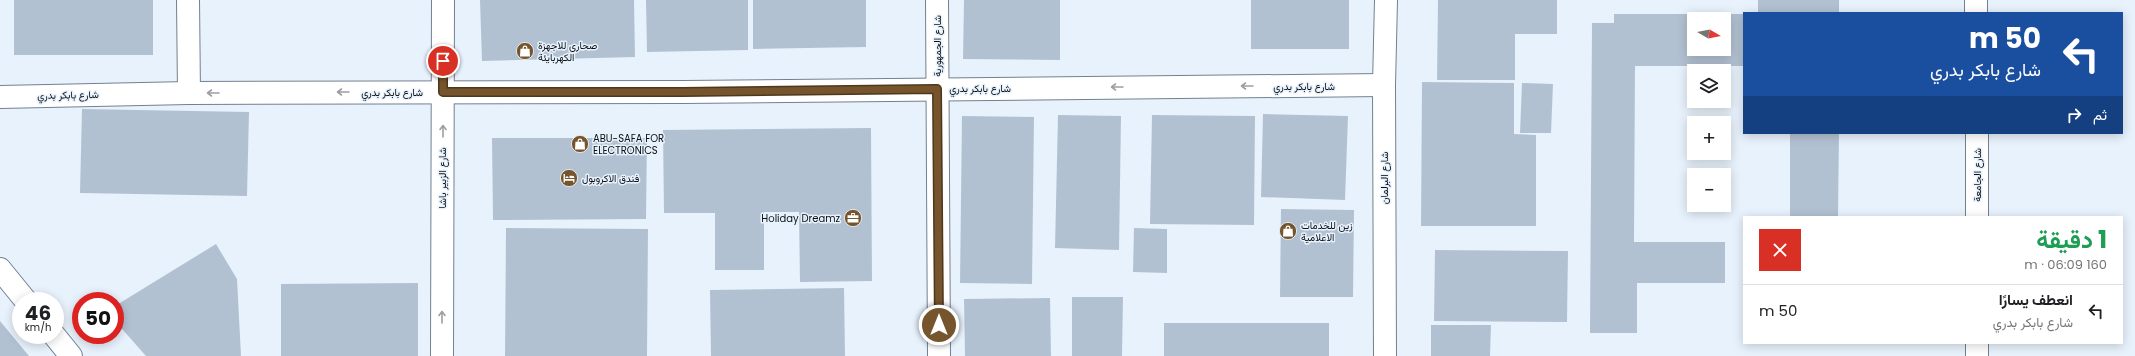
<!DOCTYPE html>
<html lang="ar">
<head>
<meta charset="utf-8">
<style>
	:root { --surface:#fff; --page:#f6f6f6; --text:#202124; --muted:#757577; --line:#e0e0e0 }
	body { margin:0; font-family:Poppins,Vazirmatn,sans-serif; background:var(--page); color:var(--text); direction:rtl; height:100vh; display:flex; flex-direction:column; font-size:15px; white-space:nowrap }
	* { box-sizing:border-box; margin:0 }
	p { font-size:13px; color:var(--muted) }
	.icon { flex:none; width:22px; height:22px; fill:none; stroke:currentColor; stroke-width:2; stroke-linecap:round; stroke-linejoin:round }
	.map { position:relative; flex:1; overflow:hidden; direction:ltr }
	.side { position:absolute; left:1743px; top:216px; width:380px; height:128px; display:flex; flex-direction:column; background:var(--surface); border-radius:0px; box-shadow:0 2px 10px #0003; direction:rtl }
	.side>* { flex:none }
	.guide { position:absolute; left:1743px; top:12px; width:380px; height:122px; border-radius:0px; box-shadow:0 2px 10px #0003; direction:rtl; background:#1a4fa0; color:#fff; overflow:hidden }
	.needle { width:26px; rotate:99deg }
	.tools { position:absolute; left:1687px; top:12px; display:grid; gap:8px }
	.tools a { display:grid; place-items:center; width:44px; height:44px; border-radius:0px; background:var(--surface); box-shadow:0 2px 10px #0003; font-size:20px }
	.speed { position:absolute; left:12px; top:292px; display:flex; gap:8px; font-size:20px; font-weight:700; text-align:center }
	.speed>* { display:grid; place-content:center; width:52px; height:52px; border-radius:50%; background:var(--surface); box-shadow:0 2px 10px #0003; line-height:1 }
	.speed small { font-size:10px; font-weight:400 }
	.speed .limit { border:6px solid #d22; background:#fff; color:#111 }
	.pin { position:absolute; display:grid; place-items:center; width:34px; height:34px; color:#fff; margin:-17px; border:2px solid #fff; border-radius:50%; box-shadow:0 1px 4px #0007 }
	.me { position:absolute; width:44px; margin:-22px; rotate:0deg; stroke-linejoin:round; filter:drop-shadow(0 0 3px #0008) }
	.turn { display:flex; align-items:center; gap:14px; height:84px; padding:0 16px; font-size:18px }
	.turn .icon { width:52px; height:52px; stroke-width:2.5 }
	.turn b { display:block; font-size:28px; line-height:34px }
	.then { display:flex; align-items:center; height:38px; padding:0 16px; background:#0003; gap:8px; font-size:15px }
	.round { display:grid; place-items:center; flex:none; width:42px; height:42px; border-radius:0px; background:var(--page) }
	.overview { display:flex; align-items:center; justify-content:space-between; height:68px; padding:0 16px }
	h1 { font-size:24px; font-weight:700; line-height:30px; color:#1e9e55 }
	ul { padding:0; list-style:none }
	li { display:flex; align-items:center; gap:12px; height:52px; padding:0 16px; border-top:1px solid var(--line) }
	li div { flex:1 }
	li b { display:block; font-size:15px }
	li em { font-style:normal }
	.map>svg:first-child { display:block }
</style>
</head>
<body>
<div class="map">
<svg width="2135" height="356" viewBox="0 0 2135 356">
	<rect width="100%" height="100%" fill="#e8f2fc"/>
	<!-- building -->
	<g fill="#b2c1d2" fill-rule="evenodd">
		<rect x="14" y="0" width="139" height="55"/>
		<path d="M 480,0 L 634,0 L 635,57 L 482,61 Z"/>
		<path d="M 646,0 L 748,0 L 748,50 L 647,52 Z"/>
		<path d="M 753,0 L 866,0 L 866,47 L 753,49 Z"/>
		<path d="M 964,0 L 1060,0 L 1060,60 L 963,59 Z"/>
		<rect x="1251" y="0" width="98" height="49"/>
		<path d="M 1438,0 L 1557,0 L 1557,34 L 1515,34 L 1515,80 L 1437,80 Z"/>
		<rect x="1758" y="0" width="81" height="13"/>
		<path d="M 1614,14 L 1744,14 L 1744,66 L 1635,66 L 1634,242 L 1725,242 L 1725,283 L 1637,283 L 1637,333 L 1590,333 L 1592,23 L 1614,23 ZM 1694,19 L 1724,19 L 1724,49 L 1694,49 Z"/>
		<path d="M 1422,82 L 1514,83 L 1514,134 L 1536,135 L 1536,226 L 1421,226 Z"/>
		<path d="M 1522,83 L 1553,84 L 1551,133 L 1520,133 Z"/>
		<path d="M 82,109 L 249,112 L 247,196 L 80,193 Z"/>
		<path d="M 1263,114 L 1348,116 L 1345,200 L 1261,197 Z"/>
		<path d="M 1058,115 L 1121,116 L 1119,250 L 1055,248 Z"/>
		<path d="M 1152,115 L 1255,116 L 1254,225 L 1150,224 Z"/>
		<path d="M 962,116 L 1034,117 L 1032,284 L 960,283 Z"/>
		<path d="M 871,128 L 872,281 L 800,282 L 799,212 L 764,212 L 764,270 L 715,270 L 715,213 L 664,213 L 663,130 Z"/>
		<path d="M 1790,133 L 1839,133 L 1838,217 L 1790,217 Z"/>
		<path d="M 492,138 L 647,138 L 646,219 L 493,220 Z"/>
		<path d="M 1281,209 L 1354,210 L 1353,297 L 1280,297 Z"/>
		<path d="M 506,228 L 648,229 L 647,356 L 505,356 Z"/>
		<path d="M 1134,228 L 1167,229 L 1167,273 L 1133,272 Z"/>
		<path d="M 216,244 L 237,279 L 241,356 L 146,356 L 115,321 L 115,306 Z"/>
		<path d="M 1435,250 L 1568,251 L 1567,322 L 1434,321 Z"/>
		<path d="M 418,283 L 418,356 L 281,356 L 281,284 Z"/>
		<path d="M 844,288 L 845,356 L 711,356 L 710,290 Z"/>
		<path d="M 1072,297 L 1123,297 L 1122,356 L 1072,356 Z"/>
		<path d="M 1050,298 L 1051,356 L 965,356 L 964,299 Z"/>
		<path d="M 0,321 L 29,356 L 0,356 Z"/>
		<rect x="1164" y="323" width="165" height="33"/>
		<path d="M 1431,325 L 1491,325 L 1490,356 L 1431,356 Z"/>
	</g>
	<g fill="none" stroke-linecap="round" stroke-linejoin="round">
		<defs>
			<g id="minor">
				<path d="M 188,0 L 189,93"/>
				<path d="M 0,97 L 189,93 L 683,92 L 1384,85"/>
				<path d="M 442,356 L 443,0"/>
				<path d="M 1385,356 L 1384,85 L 1386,0"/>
			</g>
			<g id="tertiary">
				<path d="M 0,269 L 26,301"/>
				<path d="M 54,335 L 71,356"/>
			</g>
			<g id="secondary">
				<path d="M 937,0 L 939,356"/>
				<path d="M 1976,0 L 1976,13"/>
				<path d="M 1977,133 L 1977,217"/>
				<path d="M 1977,343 L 1977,356"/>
			</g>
		</defs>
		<!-- minor casing -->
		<use href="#minor" stroke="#728190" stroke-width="24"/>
		<!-- tertiary casing -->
		<use href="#tertiary" stroke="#728190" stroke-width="24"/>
		<!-- secondary casing -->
		<use href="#secondary" stroke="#728190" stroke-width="24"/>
		<!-- minor -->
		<use href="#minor" stroke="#fff" stroke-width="22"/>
		<!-- tertiary -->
		<use href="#tertiary" stroke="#fff" stroke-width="22"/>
		<!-- secondary -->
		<use href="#secondary" stroke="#fff" stroke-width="22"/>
	</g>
	<!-- one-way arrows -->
	<defs><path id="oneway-shaft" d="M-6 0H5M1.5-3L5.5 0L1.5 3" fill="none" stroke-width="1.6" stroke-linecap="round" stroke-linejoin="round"/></defs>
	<g stroke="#9d9fa1">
		<use href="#oneway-shaft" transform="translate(1247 86) rotate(180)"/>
		<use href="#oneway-shaft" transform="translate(1117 87) rotate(180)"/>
		<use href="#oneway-shaft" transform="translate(343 92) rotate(180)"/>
		<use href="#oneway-shaft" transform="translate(213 93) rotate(180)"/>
		<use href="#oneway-shaft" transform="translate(443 131) rotate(-90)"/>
		<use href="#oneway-shaft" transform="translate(442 317) rotate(-90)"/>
	</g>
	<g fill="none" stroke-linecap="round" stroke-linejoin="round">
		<defs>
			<path id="route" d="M 443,61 L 443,92 L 683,92 L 937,89 L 939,325"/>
		</defs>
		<!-- route casing -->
		<use href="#route" stroke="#4d371d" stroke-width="10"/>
		<!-- route -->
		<use href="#route" stroke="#77552c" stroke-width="7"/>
	</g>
	<!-- icons -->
	<defs>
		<symbol id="shop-disc" viewBox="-11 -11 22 22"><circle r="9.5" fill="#77552c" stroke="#e8f2fc"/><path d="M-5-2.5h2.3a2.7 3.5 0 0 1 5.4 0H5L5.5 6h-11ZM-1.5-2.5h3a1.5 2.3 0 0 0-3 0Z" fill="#fff"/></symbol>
		<symbol id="hotel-disc" viewBox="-11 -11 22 22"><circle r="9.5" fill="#77552c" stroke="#e8f2fc"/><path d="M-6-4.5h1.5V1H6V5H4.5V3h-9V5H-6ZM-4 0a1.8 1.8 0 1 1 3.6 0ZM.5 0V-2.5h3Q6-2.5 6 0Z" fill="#fff"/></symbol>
		<symbol id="office-disc" viewBox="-11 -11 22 22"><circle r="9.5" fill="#77552c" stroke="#e8f2fc"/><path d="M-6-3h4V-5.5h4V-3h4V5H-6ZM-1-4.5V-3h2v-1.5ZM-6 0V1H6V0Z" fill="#fff"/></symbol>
	</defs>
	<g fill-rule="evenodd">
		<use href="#shop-disc" x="515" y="41" width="20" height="20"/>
		<use href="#shop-disc" x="570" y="134" width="20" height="20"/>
		<use href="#hotel-disc" x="559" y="168" width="20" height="20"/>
		<use href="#office-disc" x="843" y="208" width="20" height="20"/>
		<use href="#shop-disc" x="1278" y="221" width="20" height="20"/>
	</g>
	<g text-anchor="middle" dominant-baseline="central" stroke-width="3" stroke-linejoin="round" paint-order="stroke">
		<!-- poi labels -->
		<g font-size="10" fill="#0a1015" stroke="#e8f2fc" text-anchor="start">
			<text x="538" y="45">صحاري للاجهزة<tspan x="538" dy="12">الكهربايئة</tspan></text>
			<text x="593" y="138">ABU-SAFA FOR<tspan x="593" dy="12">ELECTRONICS</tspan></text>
			<text x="582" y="178">فندق الاكروبول</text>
			<text x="840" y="218" text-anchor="end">Holiday Dreamz</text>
			<text x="1301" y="225">زين للخدمات<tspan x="1301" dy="12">الاعلامية</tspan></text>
		</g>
		<!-- street labels -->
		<g font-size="10" fill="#0a1015" stroke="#e8f2fc">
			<text transform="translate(937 46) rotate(-90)">شارع الجمهورية</text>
			<text x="1304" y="86">شارع بابكر بدري</text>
			<text x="980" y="88">شارع بابكر بدري</text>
			<text x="392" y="92">شارع بابكر بدري</text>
			<text transform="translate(68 95) rotate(-1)">شارع بابكر بدري</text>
			<text transform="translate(1977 175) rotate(-90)">شارع الجامعة</text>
			<text transform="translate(442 178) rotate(-90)">شارع الزبير باشا</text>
			<text transform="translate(1384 178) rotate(-90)">شارع البرلمان</text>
		</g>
	</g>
</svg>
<div class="tools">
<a><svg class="needle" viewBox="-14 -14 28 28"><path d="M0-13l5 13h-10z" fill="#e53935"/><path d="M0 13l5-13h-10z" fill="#757577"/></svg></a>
<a><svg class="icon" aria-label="layers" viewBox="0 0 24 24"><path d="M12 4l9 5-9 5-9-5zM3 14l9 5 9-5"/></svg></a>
<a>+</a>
<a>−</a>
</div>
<div class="speed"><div>46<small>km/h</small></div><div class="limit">50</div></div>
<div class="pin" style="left:443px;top:61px;background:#d93025"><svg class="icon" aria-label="arrive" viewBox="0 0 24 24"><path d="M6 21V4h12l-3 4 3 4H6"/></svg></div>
<svg class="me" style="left:939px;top:325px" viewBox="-20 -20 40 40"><circle r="17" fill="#77552c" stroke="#fff" stroke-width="3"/><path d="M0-11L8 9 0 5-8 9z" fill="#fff"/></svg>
<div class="guide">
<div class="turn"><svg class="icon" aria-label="left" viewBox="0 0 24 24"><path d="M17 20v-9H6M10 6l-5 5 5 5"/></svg><div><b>50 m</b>شارع بابكر بدري</div></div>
<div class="then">ثم<svg class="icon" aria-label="right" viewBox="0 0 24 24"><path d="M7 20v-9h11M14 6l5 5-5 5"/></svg></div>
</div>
<section class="side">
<div class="overview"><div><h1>1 دقيقة</h1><p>160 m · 06:09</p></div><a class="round" style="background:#d93025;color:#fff"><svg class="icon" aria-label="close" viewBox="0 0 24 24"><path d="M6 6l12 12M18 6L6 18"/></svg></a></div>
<ul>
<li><svg class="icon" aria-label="left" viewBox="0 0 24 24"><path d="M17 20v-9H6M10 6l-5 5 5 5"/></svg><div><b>انعطف يسارًا</b><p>شارع بابكر بدري</p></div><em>50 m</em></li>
</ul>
</section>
</div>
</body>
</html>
